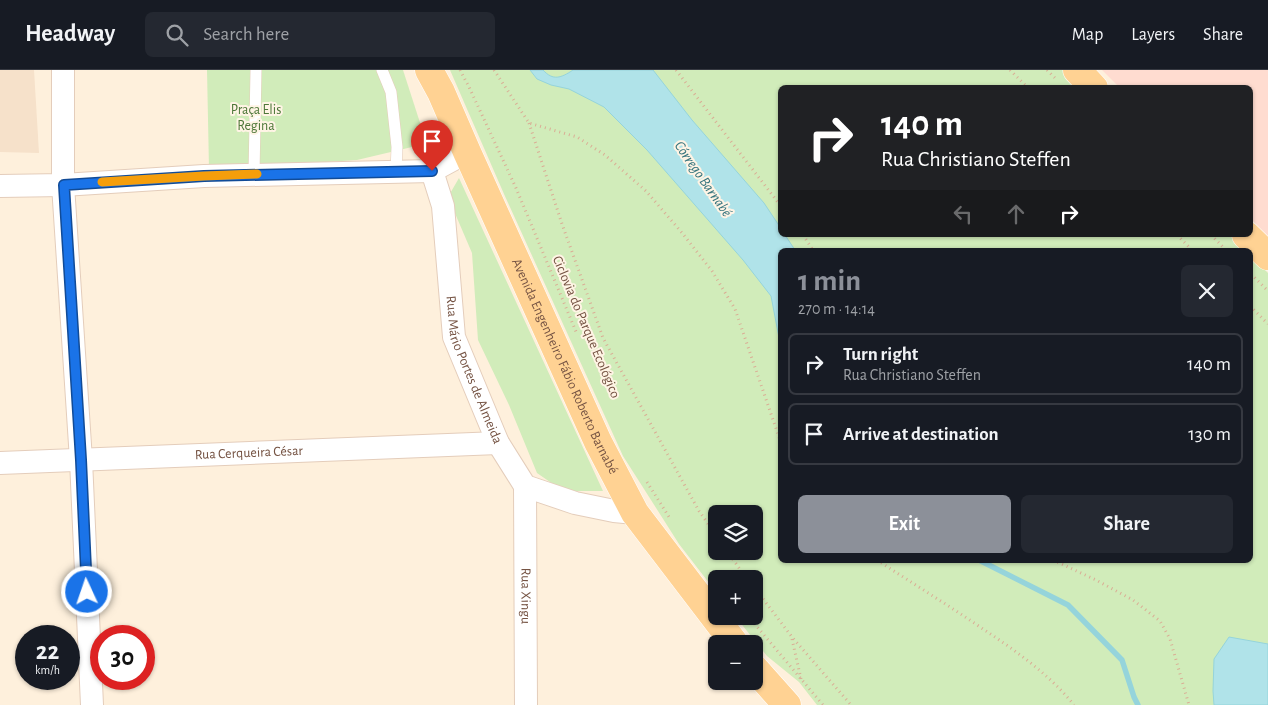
<!DOCTYPE html>
<html lang="en">
<head>
<meta charset="utf-8">
<style>
	:root { --surface:#171b24; --page:#242831; --text:#f1f3f6; --muted:#9ea1a6; --line:#363941; --accent:#8c9099 }
	body { margin:0; font-family:"Alegreya Sans",sans-serif; background:var(--page); color:var(--text); height:100vh; display:flex; flex-direction:column; font-size:19px; white-space:nowrap }
	* { box-sizing:border-box; margin:0 }
	p { font-size:16px; color:var(--muted) }
	.icon { flex:none; width:28px; height:28px; fill:none; stroke:currentColor; stroke-width:2; stroke-linecap:round; stroke-linejoin:round }
	.map { position:relative; flex:1; overflow:hidden }
	.drawer { position:absolute; left:778px; top:178px; width:475px; height:315px; display:flex; flex-direction:column; background:var(--surface); border-radius:8px; box-shadow:0 1px 4px #0004 }
	.drawer>* { flex:none }
	.hud { position:absolute; left:778px; top:15px; width:475px; height:152px; border-radius:8px; box-shadow:0 1px 4px #0004; background:#202124; color:#fff; overflow:hidden }
	.buttons { position:absolute; left:708px; top:435px; display:grid; gap:10px }
	.buttons a { display:grid; place-items:center; width:55px; height:55px; border-radius:8px; background:var(--surface); box-shadow:0 1px 4px #0004; font-size:25px }
	.speed { position:absolute; left:15px; top:555px; display:flex; gap:10px; font-size:25px; font-weight:700; text-align:center }
	.speed>* { display:grid; place-content:center; width:65px; height:65px; border-radius:50%; background:var(--surface); box-shadow:0 1px 4px #0004; line-height:1 }
	.speed small { font-size:12px; font-weight:400 }
	.speed .limit { border:8px solid #d22; background:#fff; color:#111 }
	.pin { position:absolute; display:grid; place-items:center; width:42px; height:42px; color:#fff; margin:-51px -21px; border-radius:50% 50% 50% 0; rotate:-45deg; box-shadow:0 0 5px #0007 }
	.pin .icon { rotate:45deg }
	.me { position:absolute; width:55px; margin:-28px; rotate:357deg; stroke-linejoin:round; filter:drop-shadow(0 0 4px #0008) }
	.turn { display:flex; align-items:center; gap:18px; height:105px; padding:0 20px; font-size:22px }
	.turn .icon { width:65px; height:65px; stroke-width:2.5 }
	.turn b { display:block; font-size:35px; line-height:42px }
	.lanes { display:flex; align-items:center; height:48px; padding:0 20px; background:#0003; justify-content:center; gap:25px; direction:ltr }
	.lanes .off { opacity:.35 }
	.round { display:grid; place-items:center; flex:none; width:52px; height:52px; border-radius:8px; background:var(--page) }
	.overview { display:flex; align-items:center; justify-content:space-between; height:85px; padding:0 20px }
	h1 { font-size:30px; font-weight:700; line-height:38px; color:var(--accent) }
	.button { display:flex; gap:10px; margin-top:auto; padding:10px 20px }
	.button a { flex:1; height:58px; border-radius:8px; background:var(--accent); color:#fff; font-size:20px; font-weight:700; line-height:58px; text-align:center }
	.button a+a { background:var(--page); color:var(--text) }
	ul { padding:0; list-style:none }
	li { display:flex; align-items:center; gap:15px; height:62px; margin:0 10px 8px; padding:0 10px; border:2px solid var(--line); border-radius:8px }
	li div { flex:1 }
	li b { display:block; font-size:19px }
	li em { font-style:normal }
	header { display:flex; align-items:center; gap:30px; box-sizing:border-box; height:70px; padding:0 25px; background:var(--surface); border-bottom:1px solid var(--line) }
	header strong { font-size:24px }
	nav { display:flex; gap:28px; margin-inline-start:auto; font-size:18px }
	.search { width:350px; height:45px; background:var(--page); display:flex; align-items:center; gap:12px; box-sizing:border-box; padding:0 18px; border-radius:8px; color:var(--muted); font-size:19px }
	.map>svg:first-child { display:block }
</style>
</head>
<body>
<header>
<strong>Headway</strong>
<div class="search"><svg class="icon" aria-label="search" viewBox="0 0 24 24"><circle cx="10" cy="10" r="6"/><path d="M15 15l6 6"/></svg>Search here</div>
<nav><a>Map</a><a>Layers</a><a>Share</a></nav>
</header>
<div class="map">
<svg width="1268" height="635" viewBox="0 0 1268 635">
	<rect width="100%" height="100%" fill="#fef0dc"/>
	<!-- residential -->
	<path fill="#f6e1ca" d="M 0,0 L 34,0 L 39,83 L 0,82 Z"/>
	<!-- commercial -->
	<path fill="#ffdcd0" d="M 1102,0 L 1268,0 L 1268,166 L 1250,148 L 1250,18 L 1119,17 Z"/>
	<!-- green -->
	<g fill="#d1ecba" fill-rule="evenodd">
		<path d="M 207,0 L 403,0 L 423,62 L 412,77 L 357,90 L 251,97 L 209,99 Z"/>
		<path d="M 450,0 L 1063,0 L 1081,17 L 780,18 L 780,165 L 1230,165 L 1245,180 L 780,180 L 780,490 L 1250,490 L 1250,185 L 1268,203 L 1268,635 L 817,635 L 799,612 L 767,586 L 735,546 L 754,546 L 754,509 L 716,509 L 716,522 L 679,474 L 623,386 L 504,124 ZM 716,444 L 754,444 L 754,481 L 716,481 Z"/>
		<path d="M 459,108 L 603,421 L 563,421 L 537,403 L 509,335 L 478,270 L 472,183 L 448,127 Z"/>
	</g>
	<!-- water -->
	<g fill="#b0e3e9" stroke="#95d4db">
		<path d="M 530,0 L 543,0 C 553,11 561,8 573,0 L 653,0 L 692,50 L 764,133 L 780,157 L 780,165 L 785,165 L 795,180 L 780,180 L 780,273 L 771,226 L 743,190 L 647,80 L 604,37 L 569,19 L 551,15 L 537,9 Z"/>
		<path d="M 1229,567 L 1268,574 L 1268,635 L 1214,635 L 1213,621 L 1214,589 Z"/>
	</g>
	<g fill="none" stroke-linecap="round" stroke-linejoin="round">
		<!-- stream -->
		<path stroke="#95d4db" stroke-width="5.5" d="M 979,490 L 1068,535 L 1122,590 L 1134,627 L 1138,635"/>
		<defs>
			<g id="lane">
				<path d="M 382,0 L 391,22 L 397,77 L 396,102"/>
				<path d="M 254,104 L 256,0"/>
			</g>
			<g id="street">
				<path d="M 63,0 L 63,115 L 81,390 L 92,635"/>
				<path id="s1" d="M 432,101 L 443,136 L 454,267 L 498,373 L 525,416 L 575,433 L 614,441 L 635,443"/>
				<path d="M 0,116 L 63,115 L 204,106 L 432,101 L 467,82"/>
				<path id="s2" d="M 0,393 L 498,373"/>
				<path id="s3" d="M 525,416 L 526,635"/>
			</g>
			<g id="primary">
				<path id="s4" d="M 429,0 L 441,22 L 467,82 L 598,372 L 635,443 L 735,574"/>
				<path d="M 1077,0 L 1094,18"/>
				<path d="M 1246,165 L 1268,186"/>
				<path d="M 754,598 L 787,635"/>
			</g>
		</defs>
		<!-- lane casing -->
		<use href="#lane" stroke="#e4cdbb" stroke-width="12"/>
		<!-- street casing -->
		<use href="#street" stroke="#e4cdbb" stroke-width="24"/>
		<!-- primary casing -->
		<use href="#primary" stroke="#fff" stroke-width="29"/>
		<!-- path -->
		<g stroke="#daad95" stroke-width="3" stroke-dasharray="1 4" stroke-linecap="butt">
			<path d="M 460,0 L 469,17 L 516,118 L 577,264"/>
			<path d="M 494,0 L 529,53 L 577,67 L 605,85 L 646,121 L 683,164 L 712,201 L 735,239 L 780,370"/>
			<path d="M 676,0 L 780,135"/>
			<path d="M 1010,0 L 1028,18"/>
			<path d="M 1047,0 L 1055,8"/>
			<path d="M 529,53 L 562,154 L 603,268 L 699,441 L 716,465"/>
			<path d="M 803,165 L 813,180"/>
			<path d="M 1177,165 L 1192,180"/>
			<path d="M 1211,165 L 1226,180"/>
			<path d="M 1251,204 L 1268,221"/>
			<path d="M 1250,236 L 1268,254"/>
			<path d="M 647,412 L 669,447"/>
			<path d="M 727,481 L 747,509"/>
			<path d="M 877,490 C 912,513 948,535 983,559 C 1016,581 1049,604 1074,635"/>
			<path d="M 1053,490 L 1096,510 L 1133,530 L 1160,551 L 1170,569 L 1189,635"/>
			<path d="M 713,503 L 717,509"/>
			<path d="M 754,517 L 792,567 L 851,635"/>
			<path d="M 748,546 L 823,635"/>
			<path d="M 792,569 L 801,609"/>
		</g>
		<!-- lane -->
		<use href="#lane" stroke="#fff" stroke-width="11"/>
		<!-- street -->
		<use href="#street" stroke="#fff" stroke-width="22"/>
		<!-- primary -->
		<use href="#primary" stroke="#ffd293" stroke-width="28"/>
	</g>
	<g fill="none" stroke-linecap="round" stroke-linejoin="round">
		<defs>
			<path id="route" d="M 87,522 L 81,390 L 64,115 L 204,106 L 432,101"/>
		</defs>
		<!-- route casing -->
		<use href="#route" stroke="#114b97" stroke-width="12"/>
		<!-- route -->
		<use href="#route" stroke="#1a73e8" stroke-width="9"/>
		<!-- slow -->
		<path stroke="#f59e0b" stroke-width="9" d="M 102,112 L 204,106 L 257,104"/>
	</g>
	<g text-anchor="middle" dominant-baseline="central" stroke-width="4" stroke-linejoin="round" paint-order="stroke">
		<!-- park labels -->
		<g font-size="14" fill="#4d7738" stroke="#fff4e5">
			<text x="256" y="40">Praça Elis<tspan x="256" dy="16">Regina</tspan></text>
		</g>
		<!-- street labels -->
		<g font-size="14" fill="#755343" stroke="#fff4e5">
			<text transform="translate(586 257) rotate(67)">Ciclovia do Parque Ecológico</text>
			<text stroke="none"><textPath href="#s4" startOffset="326">Avenida Engenheiro Fábio Roberto Barnabé</textPath></text>
			<text stroke="none"><textPath href="#s1" startOffset="205">Rua Mário Portes de Almeida</textPath></text>
			<text stroke="none"><textPath href="#s2" startOffset="249">Rua Cerqueira César</textPath></text>
			<text stroke="none"><textPath href="#s3" startOffset="110">Rua Xingu</textPath></text>
		</g>
		<!-- water labels -->
		<g font-size="15" font-style="italic" fill="#36747d" stroke="#fff4e5">
			<text transform="translate(703 109) rotate(55)">Córrego Barnabé</text>
		</g>
	</g>
</svg>
<div class="buttons">
<a><svg class="icon" aria-label="layers" viewBox="0 0 24 24"><path d="M12 4l9 5-9 5-9-5zM3 14l9 5 9-5"/></svg></a>
<a>+</a>
<a>−</a>
</div>
<div class="speed"><div>22<small>km/h</small></div><div class="limit">30</div></div>
<div class="pin" style="left:432px;top:101px;background:#d93025"><svg class="icon" aria-label="arrive" viewBox="0 0 24 24"><path d="M6 21V4h12l-3 4 3 4H6"/></svg></div>
<svg class="me" style="left:87px;top:522px" viewBox="-20 -20 40 40"><circle r="17" fill="#1a73e8" stroke="#fff" stroke-width="3"/><path d="M0-11L8 9 0 5-8 9z" fill="#fff"/></svg>
<div class="hud">
<div class="turn"><svg class="icon" aria-label="right" viewBox="0 0 24 24"><path d="M7 20v-9h11M14 6l5 5-5 5"/></svg><div><b>140 m</b>Rua Christiano Steffen</div></div>
<div class="lanes"><svg class="icon off" aria-label="left" viewBox="0 0 24 24"><path d="M17 20v-9H6M10 6l-5 5 5 5"/></svg><svg class="icon off" aria-label="ahead" viewBox="0 0 24 24"><path d="M12 20V5M6 11l6-6 6 6"/></svg><svg class="icon" aria-label="right" viewBox="0 0 24 24"><path d="M7 20v-9h11M14 6l5 5-5 5"/></svg></div>
</div>
<section class="drawer">
<div class="overview"><div><h1>1 min</h1><p>270 m · 14:14</p></div><a class="round"><svg class="icon" aria-label="close" viewBox="0 0 24 24"><path d="M6 6l12 12M18 6L6 18"/></svg></a></div>
<ul>
<li><svg class="icon" aria-label="right" viewBox="0 0 24 24"><path d="M7 20v-9h11M14 6l5 5-5 5"/></svg><div><b>Turn right</b><p>Rua Christiano Steffen</p></div><em>140 m</em></li>
<li><svg class="icon" aria-label="arrive" viewBox="0 0 24 24"><path d="M6 21V4h12l-3 4 3 4H6"/></svg><div><b>Arrive at destination</b></div><em>130 m</em></li>
</ul>
<div class="button"><a>Exit</a><a>Share</a></div>
</section>
</div>
</body>
</html>
